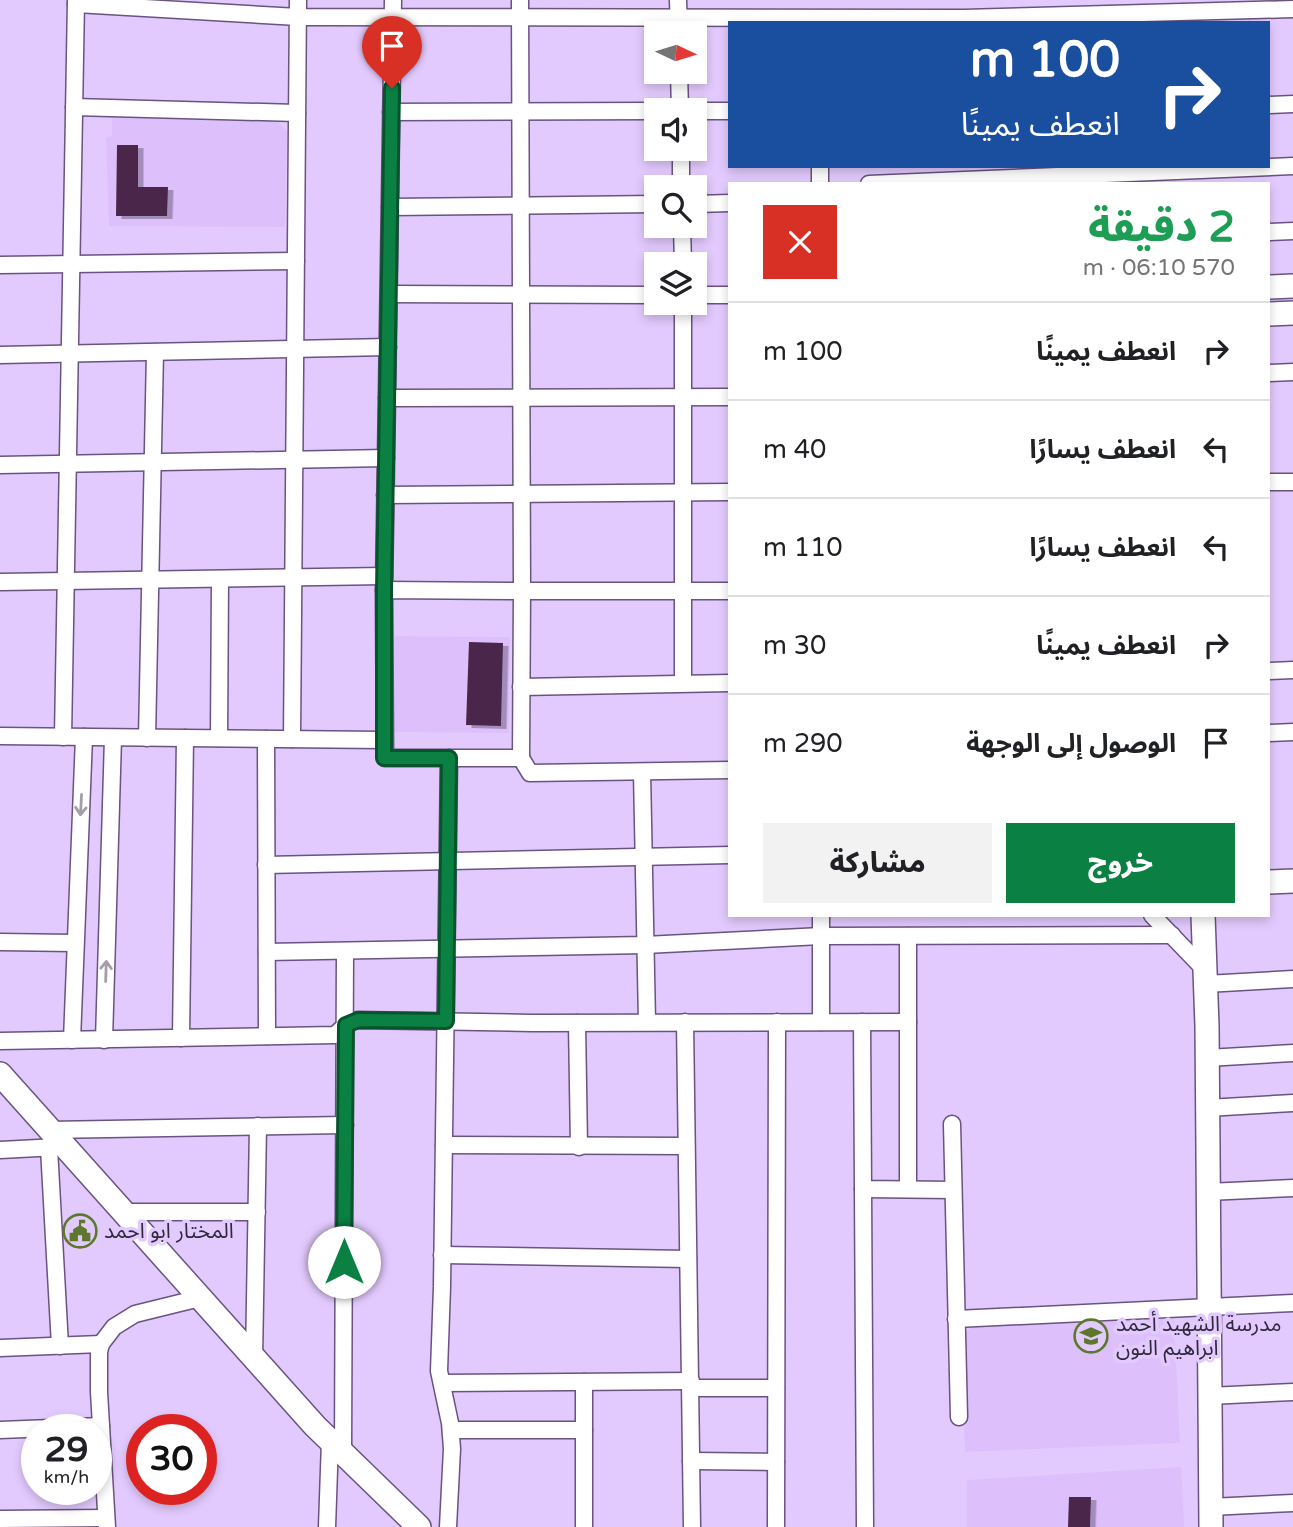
<!DOCTYPE html>
<html lang="ar">
<head>
<meta charset="utf-8">
<style>
	:root { --surface:#fff; --page:#f2f2f2; --text:#202124; --muted:#757577; --line:#e0e0e0; --accent:#0b8043 }
	body { margin:0; font-family:"Varela Round","Noto Sans Arabic",sans-serif; background:var(--page); color:var(--text); direction:rtl; height:100vh; display:flex; flex-direction:column; font-size:26px; white-space:nowrap }
	* { box-sizing:border-box; margin:0 }
	p { font-size:23px; color:var(--muted) }
	.icon { flex:none; width:38px; height:38px; fill:none; stroke:currentColor; stroke-width:2; stroke-linecap:round; stroke-linejoin:round }
	.map { position:relative; flex:1; overflow:hidden; direction:ltr }
	.panel { position:absolute; left:728px; top:182px; width:542px; height:735px; display:flex; flex-direction:column; background:var(--surface); border-radius:0px; box-shadow:0 4px 10px #0003; direction:rtl }
	.panel>* { flex:none }
	.guide { position:absolute; left:728px; top:21px; width:542px; height:147px; border-radius:0px; box-shadow:0 4px 10px #0003; direction:rtl; background:#1a4fa0; color:#fff; overflow:hidden }
	.needle { width:46px; rotate:94deg }
	.buttons { position:absolute; left:644px; top:21px; display:grid; gap:14px }
	.buttons a { display:grid; place-items:center; width:63px; height:63px; border-radius:0px; background:var(--surface); box-shadow:0 4px 10px #0003; font-size:35px }
	.speed { position:absolute; left:21px; top:1414px; display:flex; gap:14px; font-size:35px; font-weight:700; text-align:center }
	.speed>* { display:grid; place-content:center; width:91px; height:91px; border-radius:50%; background:var(--surface); box-shadow:0 4px 10px #0003; line-height:1 }
	.speed small { font-size:18px; font-weight:400 }
	.speed .limit { border:10px solid #d22; background:#fff; color:#111 }
	.pin { position:absolute; display:grid; place-items:center; width:60px; height:60px; color:#fff; margin:-72px -30px; border-radius:50% 50% 50% 0; rotate:-45deg; box-shadow:0 0 7px #0007 }
	.pin .icon { rotate:45deg }
	.me { position:absolute; width:77px; margin:-38px; rotate:0deg; stroke-linejoin:round; filter:drop-shadow(0 0 5px #0008) }
	.turn { display:flex; align-items:center; gap:24px; height:147px; padding:0 35px; font-size:32px }
	.turn .icon { width:91px; height:91px; stroke-width:2.5 }
	.turn b { display:block; font-size:49px; line-height:60px }
	.round { display:grid; place-items:center; flex:none; width:74px; height:74px; border-radius:0px; background:var(--page) }
	.summary { display:flex; align-items:center; justify-content:space-between; height:119px; padding:0 35px }
	h1 { font-size:42px; font-weight:800; line-height:52px; color:#1e9e55 }
	.cta { display:flex; gap:14px; margin-top:auto; padding:14px 35px }
	.cta a { flex:1; height:80px; border-radius:0px; background:var(--accent); color:#fff; font-size:28px; font-weight:800; line-height:80px; text-align:center }
	.cta a+a { background:var(--page); color:var(--text) }
	ul { padding:0; list-style:none }
	li { display:flex; align-items:center; gap:21px; height:98px; padding:0 35px; border-top:2px solid var(--line) }
	li div { flex:1 }
	li b { display:block; font-size:26px }
	li em { font-style:normal }
	.map>svg:first-child { display:block }
</style>
</head>
<body>
<div class="map">
<svg width="1293" height="1527" viewBox="0 0 1293 1527">
	<defs>
		<filter id="shadow"><feDropShadow dx="5.5" dy="3" stdDeviation="0" flood-color="#0004"/></filter>
	</defs>
	<rect width="100%" height="100%" fill="#e3cafe"/>
	<!-- built -->
	<g fill="#ddc0fb">
		<path d="M 112,117 L 277,121 L 287,131 L 285,227 L 109,226 L 106,138 L 112,135 Z"/>
		<path d="M 394,636 L 510,637 L 509,733 L 393,732 Z"/>
		<path d="M 1167,1315 L 1174,1319 L 1180,1443 L 965,1452 L 961,1337 L 970,1328 Z"/>
		<path d="M 1181,1467 L 1184,1527 L 967,1527 L 967,1480 Z"/>
	</g>
	<!-- building -->
	<g fill="#4b284c" filter="url(#shadow)">
		<path d="M 117,145 L 138,145 L 138,187 L 168,187 L 167,216 L 116,216 Z"/>
		<path d="M 469,642 L 503,643 L 501,726 L 466,725 Z"/>
		<path d="M 1069,1497 L 1091,1497 L 1090,1527 L 1068,1527 Z"/>
	</g>
	<g fill="none" stroke-linecap="round" stroke-linejoin="round">
		<defs>
			<g id="street">
				<path d="M 520,0 L 522,591 L 730,591"/>
				<path d="M 678,0 L 679,33"/>
				<path d="M 76,4 L 298,17 L 964,18 L 1293,9"/>
				<path d="M 679,72 L 680,110"/>
				<path d="M 1269,105 L 1293,104"/>
				<path d="M 74,107 L 297,113"/>
				<path d="M 695,111 L 730,111"/>
				<path d="M 391,112 L 656,111"/>
				<path d="M 681,149 L 681,187"/>
				<path d="M 820,184 L 820,166"/>
				<path d="M 869,184 L 1293,166"/>
				<path d="M 695,204 L 730,203"/>
				<path d="M 390,207 L 656,204"/>
				<path d="M 682,226 L 683,264"/>
				<path d="M 1269,232 L 1293,231"/>
				<path d="M 0,265 L 296,261"/>
				<path d="M 389,294 L 656,295"/>
				<path d="M 695,295 L 730,295"/>
				<path d="M 0,355 L 388,347"/>
				<path d="M 1269,373 L 1293,372"/>
				<path d="M 387,398 L 730,397"/>
				<path d="M 0,465 L 386,458"/>
				<path d="M 1269,482 L 1293,482"/>
				<path d="M 385,495 L 730,492"/>
				<path d="M 0,582 L 384,576"/>
				<path d="M 384,590 L 522,591 L 521,758 L 385,758 Z"/>
				<path d="M 384,590 L 393,0"/>
				<path d="M 1269,671 L 1293,670"/>
				<path d="M 683,683 L 683,303"/>
				<path d="M 521,687 L 730,683"/>
				<path d="M 1269,733 L 1293,732"/>
				<path d="M 0,736 L 384,740"/>
				<path d="M 63,737 L 76,0"/>
				<path d="M 147,738 L 155,352"/>
				<path d="M 219,738 L 220,579"/>
				<path d="M 266,739 L 267,1036"/>
				<path d="M 292,739 L 298,0"/>
				<path d="M 521,758 L 530,773 L 730,770"/>
				<path d="M 642,772 L 647,1022"/>
				<path d="M 266,865 L 730,855"/>
				<path d="M 1152,915 L 1205,970"/>
				<path d="M 0,942 L 74,943"/>
				<path d="M 267,952 L 645,945 L 821,936 L 1172,935"/>
				<path d="M 1206,984 L 1293,979"/>
				<path d="M 685,1022 L 692,1527"/>
				<path d="M 821,1022 L 821,915"/>
				<path d="M 862,1022 L 863,1189 L 953,1190"/>
				<path d="M 577,1023 L 579,1147"/>
				<path d="M 181,1038 L 185,738"/>
				<path d="M 72,1040 L 84,737"/>
				<path d="M 104,1040 L 113,738"/>
				<path d="M 0,1041 L 335,1035 L 349,1022 L 358,1020 L 532,1023 L 908,1022"/>
				<path d="M 1207,1058 L 1293,1053"/>
				<path d="M 1207,1108 L 1293,1103"/>
				<path d="M 952,1124 L 959,1417"/>
				<path d="M 49,1130 L 345,1125"/>
				<path d="M 444,1145 L 686,1146"/>
				<path d="M 49,1148 L 60,1346"/>
				<path d="M 0,1150 L 57,1147"/>
				<path d="M 863,1189 L 865,1527"/>
				<path d="M 908,1189 L 908,936"/>
				<path d="M 1208,1192 L 1293,1188"/>
				<path d="M 123,1212 L 257,1212"/>
				<path d="M 442,1255 L 688,1259"/>
				<path d="M 956,1319 L 1293,1303"/>
				<path d="M 0,1348 L 101,1344"/>
				<path d="M 254,1359 L 258,1126"/>
				<path d="M 584,1382 L 584,1527"/>
				<path d="M 442,1383 L 691,1381"/>
				<path d="M 691,1388 L 776,1388"/>
				<path d="M 1209,1396 L 1293,1392"/>
				<path d="M 0,1430 L 101,1426"/>
				<path d="M 451,1430 L 584,1430"/>
				<path d="M 343,1454 L 345,951"/>
				<path d="M 691,1461 L 776,1462"/>
				<path d="M 1210,1507 L 1293,1503"/>
				<path d="M 0,1519 L 106,1518"/>
				<path d="M 107,1527 L 99,1392 L 99,1352 L 101,1344 L 114,1327 L 135,1314 L 200,1298"/>
				<path d="M 327,1527 L 330,1441"/>
				<path d="M 448,1527 L 452,1449 L 450,1423 L 439,1371 L 442,1287 L 449,758"/>
				<path d="M 776,1527 L 777,1022"/>
			</g>
			<g id="secondary">
				<path d="M 1269,287 L 1293,286"/>
				<path d="M 1269,314 L 1293,313"/>
				<path d="M 1269,882 L 1293,881"/>
				<path d="M 1203,915 L 1207,1026 L 1211,1527"/>
				<path d="M 0,1074 L 315,1426 L 419,1527"/>
			</g>
		</defs>
		<!-- street casing -->
		<use href="#street" stroke="#695380" stroke-width="19"/>
		<!-- secondary casing -->
		<use href="#secondary" stroke="#695380" stroke-width="26"/>
		<!-- street -->
		<use href="#street" stroke="#fff" stroke-width="16"/>
		<!-- secondary -->
		<use href="#secondary" stroke="#fff" stroke-width="23"/>
	</g>
	<!-- one-way arrows -->
	<defs><path id="oneway-shaft" d="M-6 0H5M1.5-3L5.5 0L1.5 3" fill="none" stroke-width="1.6" stroke-linecap="round" stroke-linejoin="round" transform="scale(1.75)"/></defs>
	<g stroke="#a39ea7">
		<use href="#oneway-shaft" transform="translate(81 805) rotate(93)"/>
		<use href="#oneway-shaft" transform="translate(106 971) rotate(-88)"/>
	</g>
	<g fill="none" stroke-linecap="round" stroke-linejoin="round">
		<defs>
			<path id="route" d="M 344,1262 L 346,1025 L 358,1020 L 446,1021 L 449,758 L 384,758 L 384,590 L 392,88"/>
		</defs>
		<!-- route casing -->
		<use href="#route" stroke="#07532c" stroke-width="18"/>
		<!-- route -->
		<use href="#route" stroke="#0b8043" stroke-width="12"/>
	</g>
	<!-- icons -->
	<defs>
		<symbol id="civic-ring" viewBox="-11 -11 22 22"><circle r="9.5" fill="#e3cafe" stroke="#5d782c" stroke-width="1.5"/><path d="M-.6-6.5H3V-4.5H.6V-3L4-1V1h2V6H-6V1h2V-1L-.6-3ZM-1.2 2.5V6h2.4V2.5Z" fill="#5d782c"/></symbol>
		<symbol id="school-ring" viewBox="-11 -11 22 22"><circle r="9.5" fill="#e3cafe" stroke="#5d782c" stroke-width="1.5"/><path d="M0-5L7-2L0 1L-7-2ZM-4 1L0 2.5L4 1V4Q0 6-4 4Z" fill="#5d782c"/></symbol>
	</defs>
	<g fill-rule="evenodd">
		<use href="#civic-ring" x="61" y="1212" width="38" height="38"/>
		<use href="#school-ring" x="1072" y="1317" width="38" height="38"/>
	</g>
	<g text-anchor="middle" dominant-baseline="central" stroke-width="7" stroke-linejoin="round" paint-order="stroke">
		<!-- poi labels -->
		<g font-size="21" fill="#32283c" stroke="#e3cafe" text-anchor="start">
			<text x="104" y="1231">المختار ابو احمد</text>
			<text x="1116" y="1324">مدرسة الشهيد أحمد<tspan x="1116" dy="24">ابراهيم النون</tspan></text>
		</g>
	</g>
</svg>
<div class="buttons">
<a><svg class="needle" viewBox="-14 -14 28 28"><path d="M0-13l5 13h-10z" fill="#e53935"/><path d="M0 13l5-13h-10z" fill="#757577"/></svg></a>
<a><svg class="icon" aria-label="sound" viewBox="0 0 24 24"><path d="M4 9h4l5-4v14l-5-4H4zM17 9q2 3 0 6"/></svg></a>
<a><svg class="icon" aria-label="search" viewBox="0 0 24 24"><circle cx="10" cy="10" r="6"/><path d="M15 15l6 6"/></svg></a>
<a><svg class="icon" aria-label="layers" viewBox="0 0 24 24"><path d="M12 4l9 5-9 5-9-5zM3 14l9 5 9-5"/></svg></a>
</div>
<div class="speed"><div>29<small>km/h</small></div><div class="limit">30</div></div>
<div class="pin" style="left:392px;top:88px;background:#d93025"><svg class="icon" aria-label="arrive" viewBox="0 0 24 24"><path d="M6 21V4h12l-3 4 3 4H6"/></svg></div>
<svg class="me" style="left:344px;top:1262px" viewBox="-20 -20 40 40"><circle r="19" fill="#fff"/><path d="M0-13L10 11 0 6-10 11z" fill="#0b8043"/></svg>
<div class="guide">
<div class="turn"><svg class="icon" aria-label="right" viewBox="0 0 24 24"><path d="M7 20v-9h11M14 6l5 5-5 5"/></svg><div><b>100 m</b>انعطف يمينًا</div></div>
</div>
<section class="panel">
<div class="summary"><div><h1>2 دقيقة</h1><p>570 m · 06:10</p></div><a class="round" style="background:#d93025;color:#fff"><svg class="icon" aria-label="close" viewBox="0 0 24 24"><path d="M6 6l12 12M18 6L6 18"/></svg></a></div>
<ul>
<li><svg class="icon" aria-label="right" viewBox="0 0 24 24"><path d="M7 20v-9h11M14 6l5 5-5 5"/></svg><div><b>انعطف يمينًا</b></div><em>100 m</em></li>
<li><svg class="icon" aria-label="left" viewBox="0 0 24 24"><path d="M17 20v-9H6M10 6l-5 5 5 5"/></svg><div><b>انعطف يسارًا</b></div><em>40 m</em></li>
<li><svg class="icon" aria-label="left" viewBox="0 0 24 24"><path d="M17 20v-9H6M10 6l-5 5 5 5"/></svg><div><b>انعطف يسارًا</b></div><em>110 m</em></li>
<li><svg class="icon" aria-label="right" viewBox="0 0 24 24"><path d="M7 20v-9h11M14 6l5 5-5 5"/></svg><div><b>انعطف يمينًا</b></div><em>30 m</em></li>
<li><svg class="icon" aria-label="arrive" viewBox="0 0 24 24"><path d="M6 21V4h12l-3 4 3 4H6"/></svg><div><b>الوصول إلى الوجهة</b></div><em>290 m</em></li>
</ul>
<div class="cta"><a>خروج</a><a>مشاركة</a></div>
</section>
</div>
</body>
</html>
